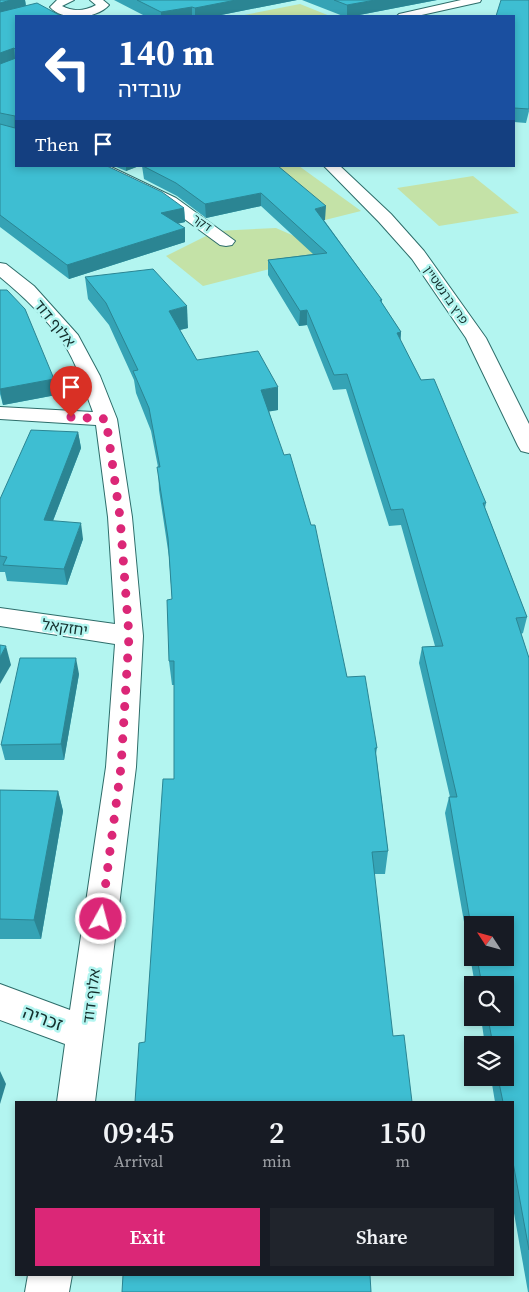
<!DOCTYPE html>
<html lang="en">
<head>
<meta charset="utf-8">
<style>
	:root { --surface:#171b24; --page:#20242c; --text:#f1f3f6; --muted:#9ea1a6; --accent:#db2777 }
	body { margin:0; font-family:"Source Serif 4","Noto Sans Hebrew",serif; background:var(--page); color:var(--text); height:100vh; display:flex; flex-direction:column; font-size:19px; white-space:nowrap }
	* { box-sizing:border-box; margin:0 }
	p { font-size:16px; color:var(--muted) }
	.icon { flex:none; width:28px; height:28px; fill:none; stroke:currentColor; stroke-width:2; stroke-linecap:round; stroke-linejoin:round }
	.map { position:relative; flex:1; overflow:hidden }
	.panel { position:absolute; left:15px; top:1101px; width:499px; height:175px; display:flex; flex-direction:column; background:var(--surface); border-radius:0px; box-shadow:0 2px 8px #0003 }
	.panel>* { flex:none }
	.banner { position:absolute; left:15px; top:15px; width:500px; height:152px; border-radius:0px; box-shadow:0 2px 8px #0003; background:#1a4fa0; color:#fff; overflow:hidden }
	.needle { width:32px; rotate:306deg }
	.buttons { position:absolute; left:464px; top:916px; display:grid; gap:10px }
	.buttons a { display:grid; place-items:center; width:50px; height:50px; border-radius:0px; background:var(--surface); box-shadow:0 2px 8px #0003; font-size:25px }
	.pin { position:absolute; display:grid; place-items:center; width:42px; height:42px; color:#fff; margin:-51px -21px; border-radius:50% 50% 50% 0; rotate:-45deg; box-shadow:0 0 5px #0007 }
	.pin .icon { rotate:45deg }
	.me { position:absolute; width:55px; margin:-28px; rotate:7deg; stroke-linejoin:round; filter:drop-shadow(0 0 4px #0008) }
	.turn { display:flex; align-items:center; gap:18px; height:105px; padding:0 20px; font-size:22px }
	.turn .icon { width:65px; height:65px; stroke-width:2.5 }
	.turn b { display:block; font-size:35px; line-height:42px }
	.then { display:flex; align-items:center; height:48px; padding:0 20px; background:#0003; gap:10px; font-size:19px }
	.eta { display:flex; justify-content:space-evenly; align-items:center; height:85px; text-align:center }
	.eta b { font-size:30px; font-weight:600; line-height:35px }
	.cta { display:flex; gap:10px; margin-top:auto; padding:10px 20px }
	.cta a { flex:1; height:58px; border-radius:0px; background:var(--accent); color:#fff; font-size:20px; font-weight:600; line-height:58px; text-align:center }
	.cta a+a { background:var(--page); color:var(--text) }
	.map>svg:first-child { display:block }
</style>
</head>
<body>
<div class="map">
<svg width="529" height="1292" viewBox="0 0 529 1292">
	<rect width="100%" height="100%" fill="#b3f5f0"/>
	<!-- green -->
	<g fill="#c4e2a7">
		<path d="M 300,4 L 330,16 L 239,16 Z"/>
		<path d="M 267,166 L 299,166 L 361,211 L 325,220 Z"/>
		<path d="M 473,176 L 519,213 L 439,226 L 397,188 Z"/>
		<path d="M 276,228 L 333,253 L 203,286 L 166,256 L 216,231 Z"/>
	</g>
	<g fill="none" stroke-linecap="round" stroke-linejoin="round">
		<defs>
			<g id="minor">
				<path d="M 74,0 L 62,6 C 73,12 85,11 96,5 L 90,0 L 103,0 L 109,5 C 97,19 63,22 50,7 L 57,0 Z"/>
				<path d="M 461,0 L 481,0 L 480,2 L 417,16 L 397,16 L 399,14 Z"/>
				<path d="M 89,166 L 109,166 L 176,198 L 235,241 L 232,245 L 226,246 L 220,245 L 164,204 L 91,169 Z"/>
				<path d="M 324,166 L 340,166 L 391,214 L 424,251 L 486,338 L 529,424 L 529,453 L 521,451 L 518,446 L 466,338 L 412,259 L 379,222 Z"/>
				<path d="M 0,263 L 6,264 L 34,286 L 78,335 L 100,376 L 117,419 L 132,517 L 143,636 L 136,767 L 95,1102 L 57,1102 L 65,1044 L 0,1020 L 0,984 L 70,1010 L 106,767 L 115,644 L 0,626 L 0,608 L 115,624 L 108,517 L 96,425 L 0,419 L 0,407 L 93,412 C 84,388 76,361 62,341 C 45,317 22,295 0,277 Z"/>
				<path d="M 28,1275 L 72,1275 L 69,1292 L 25,1292 Z"/>
			</g>
		</defs>
		<!-- minor casing -->
		<use href="#minor" stroke="#2d6d6a" stroke-width="2"/>
		<!-- minor -->
		<use href="#minor" fill="#fff" fill-rule="evenodd"/>
	</g>
	<!-- wall -->
	<g fill="#35a3b5" fill-rule="evenodd">
		<path d="M 0,0 L 25,0 L 26,6 L 16,166 L 184,208 L 185,222 L 177,224 L 185,242 L 69,279 L 0,227 Z"/>
		<path d="M 114,0 L 297,0 L 216,16 L 145,16 Z"/>
		<path d="M 302,0 L 437,0 L 354,16 L 343,16 Z"/>
		<path d="M 514,16 L 529,111 L 526,123 L 514,122 Z"/>
		<path d="M 114,166 L 139,166 L 126,171 Z"/>
		<path d="M 142,166 L 278,166 L 325,220 L 324,220 L 382,300 L 382,303 L 401,332 L 400,340 L 486,503 L 485,508 L 527,617 L 523,633 L 521,634 L 529,658 L 529,1292 L 528,1292 L 512,1202 L 512,1102 L 495,1102 L 491,1078 L 505,1078 L 505,1045 L 485,1045 L 481,1018 L 505,1018 L 505,985 L 475,985 L 445,813 L 449,797 L 450,797 L 419,663 L 422,647 L 435,646 L 401,525 L 389,526 L 346,389 L 333,390 L 307,325 L 299,326 L 268,275 L 268,260 L 313,254 L 261,206 L 206,218 L 177,196 L 144,179 ZM 472,925 L 505,958 L 472,958 Z"/>
		<path d="M 85,277 L 188,328 L 180,330 L 197,360 L 278,410 L 269,411 L 347,677 L 377,748 L 376,754 L 388,851 L 385,874 L 375,874 L 145,1042 L 174,779 L 174,685 L 172,685 L 169,661 L 172,599 L 169,557 L 159,490 L 158,467 L 151,431 L 136,393 L 134,380 L 109,325 L 88,299 Z"/>
		<path d="M 0,290 L 54,379 L 56,395 L 3,405 L 0,394 Z"/>
		<path d="M 78,432 L 81,448 L 53,521 L 83,539 L 67,585 L 7,581 L 5,572 L 0,572 L 0,499 Z"/>
		<path d="M 79,674 L 64,760 L 5,760 L 1,745 Z"/>
		<path d="M 0,790 L 58,791 L 63,811 L 41,939 L 0,939 Z"/>
	</g>
	<!-- shaded-wall -->
	<g fill="#2b8593">
		<path d="M 11,0 L 25,0 L 26,7 L 0,14 L 0,3 Z"/>
		<path d="M 236,0 L 297,0 L 216,16 L 195,16 L 195,8 Z"/>
		<path d="M 375,0 L 437,0 L 354,16 L 347,16 L 347,5 Z"/>
		<path d="M 192,7 L 192,16 L 161,16 L 161,12 Z"/>
		<path d="M 14,48 L 15,59 L 0,65 L 0,53 Z"/>
		<path d="M 126,166 L 139,166 L 126,171 Z"/>
		<path d="M 261,193 L 261,206 L 206,218 L 205,204 Z"/>
		<path d="M 326,206 L 325,220 L 315,222 L 315,209 Z"/>
		<path d="M 184,208 L 185,222 L 162,227 L 161,213 Z"/>
		<path d="M 185,228 L 185,242 L 69,279 L 67,265 Z"/>
		<path d="M 187,306 L 188,328 L 171,332 L 169,311 Z"/>
		<path d="M 307,310 L 307,325 L 299,326 L 300,311 Z"/>
		<path d="M 401,332 L 400,347 L 397,333 Z"/>
		<path d="M 54,379 L 56,395 L 3,405 L 0,389 Z"/>
		<path d="M 278,387 L 278,410 L 261,413 L 261,390 Z"/>
		<path d="M 78,432 L 81,448 L 47,536 L 44,520 Z"/>
		<path d="M 81,523 L 83,539 L 67,585 L 64,569 Z"/>
		<path d="M 6,646 L 11,665 L 0,684 L 0,657 Z"/>
		<path d="M 76,658 L 79,674 L 64,760 L 61,744 Z"/>
		<path d="M 58,791 L 63,811 L 41,939 L 34,920 Z"/>
		<path d="M 0,1071 L 6,1084 L 0,1104 Z"/>
	</g>
	<!-- building -->
	<g fill="#3ebed2" stroke="#2b8593">
		<path d="M 0,0 L 11,0 L 0,3 Z"/>
		<path d="M 137,0 L 236,0 L 195,8 L 192,7 L 161,12 Z"/>
		<path d="M 334,0 L 375,0 L 347,5 Z"/>
		<path d="M 501,0 L 529,0 L 529,109 L 514,108 L 514,16 L 496,16 Z"/>
		<path d="M 37,3 L 61,16 L 16,16 L 16,166 L 107,166 L 162,192 L 184,208 L 161,213 L 185,228 L 67,265 L 0,215 L 0,124 L 15,128 L 15,116 L 0,113 L 0,64 L 16,58 L 16,50 L 14,48 L 0,53 L 0,12 Z"/>
		<path d="M 143,166 L 278,166 L 326,206 L 315,209 L 382,300 L 380,300 L 401,332 L 397,333 L 421,380 L 434,379 L 486,503 L 483,503 L 527,617 L 516,618 L 529,658 L 529,1250 L 512,1157 L 512,1102 L 503,1102 L 498,1078 L 505,1078 L 505,1045 L 493,1045 L 488,1018 L 505,1018 L 505,985 L 482,985 L 477,958 L 505,958 L 505,925 L 472,925 L 472,932 L 449,797 L 457,797 L 422,647 L 443,646 L 403,509 L 391,510 L 347,374 L 334,375 L 307,310 L 300,311 L 268,260 L 327,253 L 261,193 L 205,204 L 176,183 Z"/>
		<path d="M 153,269 L 187,306 L 169,311 L 197,360 L 258,351 L 278,387 L 261,390 L 284,455 L 290,454 L 311,525 L 315,525 L 347,677 L 365,676 L 377,748 L 375,748 L 388,851 L 372,852 L 393,1036 L 404,1035 L 412,1102 L 135,1102 L 139,1043 L 145,1042 L 163,779 L 174,779 L 174,661 L 169,661 L 167,600 L 172,599 L 168,538 L 157,467 L 160,467 L 149,408 L 133,371 L 138,370 L 106,303 L 85,277 Z"/>
		<path d="M 0,290 L 7,290 L 25,309 L 54,379 L 0,389 Z"/>
		<path d="M 31,430 L 78,432 L 44,520 L 81,523 L 64,569 L 3,565 L 7,557 L 0,556 L 0,499 Z"/>
		<path d="M 0,645 L 6,646 L 0,657 Z"/>
		<path d="M 20,658 L 76,658 L 61,744 L 1,745 Z"/>
		<path d="M 0,790 L 58,791 L 34,920 L 0,919 Z"/>
		<path d="M 123,1275 L 370,1275 L 371,1292 L 122,1292 Z"/>
	</g>
	<g fill="none" stroke-linecap="round" stroke-linejoin="round">
		<!-- route -->
		<path stroke="#db2777" stroke-width="9" stroke-dasharray="0 16.2" d="M 71,417 L 106,419 L 120,517 L 129,636 L 121,767 L 101,919"/>
	</g>
	<g text-anchor="middle" dominant-baseline="central" stroke-width="5" stroke-linejoin="round" paint-order="stroke">
		<!-- far-street labels -->
		<g font-size="12" fill="#132e2c" stroke="#b3f5f0">
			<text transform="translate(202 223) rotate(35)">דקר</text>
			<text transform="translate(446 295) rotate(55)">פרץ ברנשטיין</text>
		</g>
		<!-- street labels -->
		<g font-size="15" fill="#132e2c" stroke="#b3f5f0">
			<text transform="translate(55 323) rotate(51)">אלוף דוד</text>
			<text transform="translate(65 627) rotate(8)">יחזקאל</text>
			<text transform="translate(91 996) rotate(-83)">אלוף דוד</text>
		</g>
		<!-- near-street labels -->
		<g font-size="18" fill="#132e2c" stroke="#b3f5f0">
			<text transform="translate(43 1018) rotate(20)">זכריה</text>
		</g>
	</g>
</svg>
<div class="buttons">
<a><svg class="needle" viewBox="-14 -14 28 28"><path d="M0-13l5 13h-10z" fill="#e53935"/><path d="M0 13l5-13h-10z" fill="#9ea1a6"/></svg></a>
<a><svg class="icon" aria-label="search" viewBox="0 0 24 24"><circle cx="10" cy="10" r="6"/><path d="M15 15l6 6"/></svg></a>
<a><svg class="icon" aria-label="layers" viewBox="0 0 24 24"><path d="M12 4l9 5-9 5-9-5zM3 14l9 5 9-5"/></svg></a>
</div>
<div class="pin" style="left:71px;top:417px;background:#d93025"><svg class="icon" aria-label="arrive" viewBox="0 0 24 24"><path d="M6 21V4h12l-3 4 3 4H6"/></svg></div>
<svg class="me" style="left:101px;top:919px" viewBox="-20 -20 40 40"><circle r="17" fill="#db2777" stroke="#fff" stroke-width="3"/><path d="M0-11L8 9 0 5-8 9z" fill="#fff"/></svg>
<div class="banner">
<div class="turn"><svg class="icon" aria-label="left" viewBox="0 0 24 24"><path d="M17 20v-9H6M10 6l-5 5 5 5"/></svg><div><b>140 m</b>עובדיה</div></div>
<div class="then">Then<svg class="icon" aria-label="arrive" viewBox="0 0 24 24"><path d="M6 21V4h12l-3 4 3 4H6"/></svg></div>
</div>
<section class="panel">
<div class="eta">
<div><b>09:45</b><p>Arrival</p></div>
<div><b>2</b><p>min</p></div>
<div><b>150</b><p>m</p></div>
</div>
<div class="cta"><a>Exit</a><a>Share</a></div>
</section>
</div>
</body>
</html>
